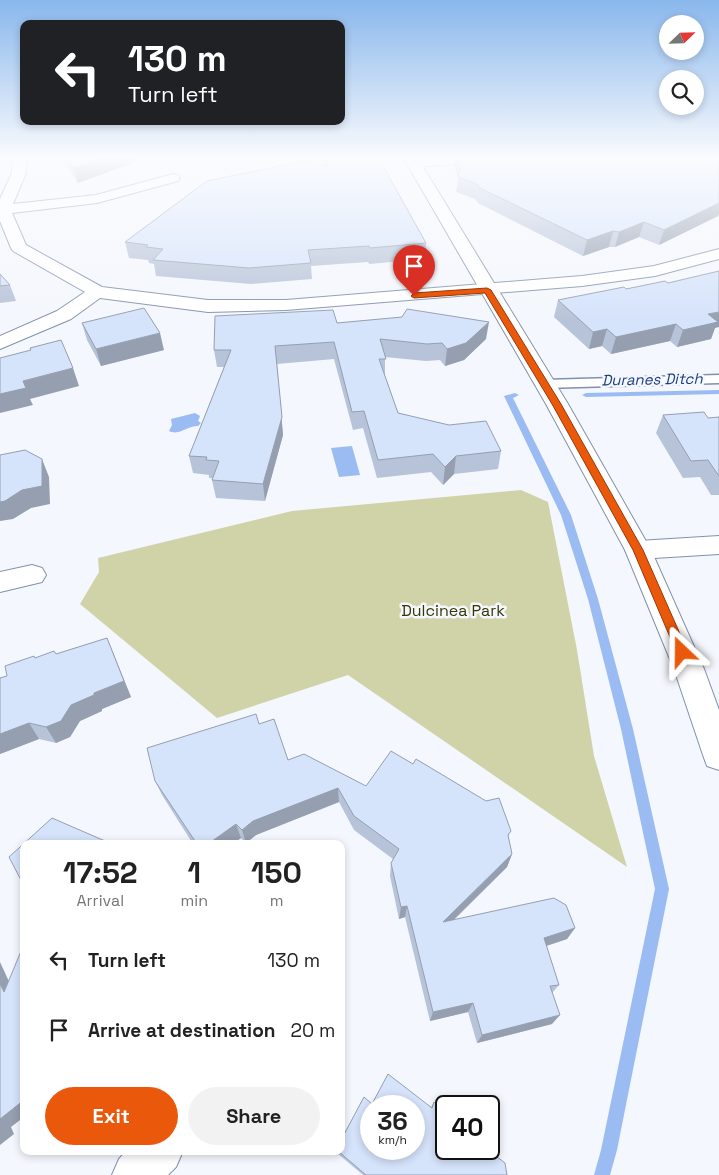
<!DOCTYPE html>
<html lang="en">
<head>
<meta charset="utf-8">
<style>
	:root { --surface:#fff; --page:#f2f2f2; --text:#222; --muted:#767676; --accent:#ea580c }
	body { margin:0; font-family:"Space Grotesk",sans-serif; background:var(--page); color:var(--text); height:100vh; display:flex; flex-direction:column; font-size:19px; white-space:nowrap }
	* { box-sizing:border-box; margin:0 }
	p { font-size:16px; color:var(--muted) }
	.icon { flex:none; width:28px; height:28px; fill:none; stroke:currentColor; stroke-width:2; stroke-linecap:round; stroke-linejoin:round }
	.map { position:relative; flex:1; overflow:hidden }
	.panel { position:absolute; left:20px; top:840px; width:325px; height:315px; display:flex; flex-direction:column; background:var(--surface); border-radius:10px; box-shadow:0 2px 8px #0003 }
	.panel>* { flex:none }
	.hud { position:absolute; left:20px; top:20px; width:325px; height:105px; border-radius:10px; box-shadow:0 2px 8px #0003; background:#202124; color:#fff; overflow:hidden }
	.needle { width:32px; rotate:67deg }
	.tools { position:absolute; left:659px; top:15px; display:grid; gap:10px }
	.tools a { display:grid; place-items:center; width:45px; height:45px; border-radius:50%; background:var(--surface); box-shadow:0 2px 8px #0003; font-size:25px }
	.speed { position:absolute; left:360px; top:1095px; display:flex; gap:10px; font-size:25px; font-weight:700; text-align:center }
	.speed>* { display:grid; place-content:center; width:65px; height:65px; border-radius:50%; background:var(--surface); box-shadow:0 2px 8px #0003; line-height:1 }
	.speed small { font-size:12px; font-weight:400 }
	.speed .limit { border:2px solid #111; border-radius:8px; background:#fff; color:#111 }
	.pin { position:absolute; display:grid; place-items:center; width:42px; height:42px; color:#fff; margin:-51px -21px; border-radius:50% 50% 50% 0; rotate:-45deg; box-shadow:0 0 5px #0007 }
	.pin .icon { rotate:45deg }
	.me { position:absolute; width:55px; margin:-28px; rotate:337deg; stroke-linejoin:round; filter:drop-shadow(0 0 4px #0008) }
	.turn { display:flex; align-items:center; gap:18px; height:105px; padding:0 25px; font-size:22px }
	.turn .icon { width:65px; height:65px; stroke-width:2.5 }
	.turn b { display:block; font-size:35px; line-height:42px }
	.eta { display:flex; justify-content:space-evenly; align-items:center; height:85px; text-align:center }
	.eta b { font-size:30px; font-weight:600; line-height:35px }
	.action { display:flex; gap:10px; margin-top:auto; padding:10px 25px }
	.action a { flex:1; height:58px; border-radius:30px; background:var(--accent); color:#fff; font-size:20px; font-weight:600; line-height:58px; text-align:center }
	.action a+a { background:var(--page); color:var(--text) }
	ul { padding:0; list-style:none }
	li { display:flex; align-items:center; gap:15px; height:70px; padding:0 25px }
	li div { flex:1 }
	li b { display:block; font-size:19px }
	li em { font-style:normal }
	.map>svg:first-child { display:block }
</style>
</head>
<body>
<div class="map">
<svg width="719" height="1175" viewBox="0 0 719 1175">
	<rect width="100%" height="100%" fill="#f4f7fd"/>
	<!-- green -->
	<path fill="#d0d3a8" d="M 521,490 L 548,502 L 577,650 L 594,756 L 627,867 L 348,675 L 217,718 L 80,604 L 99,572 L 98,558 L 292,511 Z"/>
	<!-- water -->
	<g fill="#9bbbf3">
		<path d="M 195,413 L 200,416 L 198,421 L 201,423 L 198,426 C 186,426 180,436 169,431 L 172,425 L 171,419 Z"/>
		<path d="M 352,446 L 360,475 L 339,477 L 331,448 Z"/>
	</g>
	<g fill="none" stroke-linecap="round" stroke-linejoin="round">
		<!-- stream -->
		<g fill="#9bbbf3" fill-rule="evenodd">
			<path d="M 719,390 L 719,394 L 586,397 L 582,395 L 586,393 Z"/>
			<path d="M 515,393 L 519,395 L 513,398 L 571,515 L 598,599 L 633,729 L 669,889 L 617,1150 L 610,1175 L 594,1175 L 601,1150 L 655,889 L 621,729 L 588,599 L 561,515 L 504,396 Z"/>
		</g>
		<defs>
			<path id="lane" d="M 719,375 L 719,383 L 544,388 L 538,384 L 544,380 Z"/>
			<g id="street">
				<path d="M 12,157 L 26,157 L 26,173 L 13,204 L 96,195 L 173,174 L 178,175 L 180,178 L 178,181 L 97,203 L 12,213 L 26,245 L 102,287 L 208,300 L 286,300 L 582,276 L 654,266 L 719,249 L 719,259 L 655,276 L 582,286 L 286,310 L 208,312 L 100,298 L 71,319 L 0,349 L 0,336 L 57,311 L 85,292 L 13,251 L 11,248 L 0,221 L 0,199 L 12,173 Z"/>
				<path d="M 436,157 L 513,157 L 507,161 L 413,167 L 406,163 L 413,159 Z"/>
				<path d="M 719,536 L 719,554 L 638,559 L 629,557 L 625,550 L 629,543 L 638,541 Z"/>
				<path d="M 32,565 L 42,568 L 46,575 L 42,582 L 0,592 L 0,572 Z"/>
				<path d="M 126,1151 L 183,1151 L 176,1167 L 168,1175 L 112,1175 L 119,1159 Z"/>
			</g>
			<path id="secondary" d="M 403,157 L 417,157 L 568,404 L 651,550 L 704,669 L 719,710 L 719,770 L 707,766 L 703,755 L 674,669 L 625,550 L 546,404 Z"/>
		</defs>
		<!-- lane casing -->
		<use href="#lane" stroke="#8191ad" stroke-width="3"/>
		<!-- street casing -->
		<use href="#street" stroke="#8191ad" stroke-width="2"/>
		<!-- secondary casing -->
		<use href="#secondary" stroke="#8191ad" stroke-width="2"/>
		<!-- lane -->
		<use href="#lane" fill="#fff" fill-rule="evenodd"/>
		<!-- street -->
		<use href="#street" fill="#fff" fill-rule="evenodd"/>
		<!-- secondary -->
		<use href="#secondary" fill="#fff" fill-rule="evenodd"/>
	</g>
	<!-- wall -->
	<g fill="#b7c3d8">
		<path d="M 61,157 L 135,157 L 136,162 L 78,183 Z"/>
		<path d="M 324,157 L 426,243 L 425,259 L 369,264 L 368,262 L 311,266 L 312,279 L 251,284 L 156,276 L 154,264 L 149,263 L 148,260 L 129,258 L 125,242 L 324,166 Z"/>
		<path d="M 455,157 L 719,157 L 719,213 L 718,216 L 659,245 L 639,237 L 615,247 L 609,247 L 583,256 L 478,203 L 475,199 L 456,192 L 458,178 L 454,166 Z"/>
		<path d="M 0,274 L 10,285 L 16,301 L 0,303 Z"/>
		<path d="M 626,289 L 715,328 L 711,339 L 677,347 L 670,341 L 611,354 L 602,346 L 589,349 L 554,317 L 558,300 Z"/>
		<path d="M 82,323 L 164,350 L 101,366 L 87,340 Z"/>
		<path d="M 337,323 L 486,339 L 464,360 L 445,366 L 440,360 L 426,361 L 385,357 L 385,376 L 398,413 L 501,451 L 498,469 L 454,474 L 443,485 L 431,472 L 377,478 L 363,428 L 353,430 L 334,359 L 277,364 L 283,435 L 265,501 L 216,498 L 212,480 L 213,478 L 209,478 L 209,475 L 193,473 L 189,456 L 224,367 L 217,367 L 214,350 Z"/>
		<path d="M 663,415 L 708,418 L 719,417 L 719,495 L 711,495 L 700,477 L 683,478 L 656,433 Z"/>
		<path d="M 107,638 L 131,697 L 102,709 L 102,711 L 80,721 L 70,737 L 56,743 L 39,739 L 0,754 L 0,678 L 7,676 L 35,658 L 56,654 Z"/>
		<path d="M 259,724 L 288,760 L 366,786 L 511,831 L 508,836 L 512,854 L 507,867 L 454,920 L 575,928 L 567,939 L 546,946 L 559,985 L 552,993 L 552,1024 L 477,1043 L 468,1012 L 430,1021 L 405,917 L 399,919 L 390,876 L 391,863 L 393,859 L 354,830 L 339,802 L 256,835 L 246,843 L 241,838 L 232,844 L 193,844 L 162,795 L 155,781 Z"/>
		<path d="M 434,1102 L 446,1149 L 507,1175 L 363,1175 L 337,1153 L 337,1151 L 341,1151 L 372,1104 L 431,1107 Z"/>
	</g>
	<!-- shaded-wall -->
	<g fill="#959fb0">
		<path d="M 105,157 L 135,157 L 136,162 L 78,183 L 74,168 Z"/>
		<path d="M 719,203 L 719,213 L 718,216 L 659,245 L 664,230 Z"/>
		<path d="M 644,222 L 639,237 L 615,247 L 619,232 Z"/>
		<path d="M 613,231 L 609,247 L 583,256 L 587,240 Z"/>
		<path d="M 719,312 L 719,327 L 715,328 L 711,339 L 677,347 L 683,330 L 708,314 Z"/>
		<path d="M 489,322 L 486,339 L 464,360 L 445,366 L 447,349 Z"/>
		<path d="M 676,324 L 670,341 L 611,354 L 616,337 Z"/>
		<path d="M 607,329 L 602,346 L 589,349 L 593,332 Z"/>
		<path d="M 160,333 L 164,350 L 101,366 L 96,349 Z"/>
		<path d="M 275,346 L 283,435 L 265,501 L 263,484 Z"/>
		<path d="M 73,368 L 79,386 L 30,399 L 33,405 L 0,413 L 0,394 L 23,381 Z"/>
		<path d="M 456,456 L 454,474 L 443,485 L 445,467 Z"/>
		<path d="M 42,459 L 49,477 L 50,504 L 31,508 L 13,519 L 0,521 L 0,502 Z"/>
		<path d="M 107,638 L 131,697 L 102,709 L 102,711 L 80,721 L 70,737 L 56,743 L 46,727 L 71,705 L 94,693 Z"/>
		<path d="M 29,723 L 39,739 L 0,754 L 0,734 Z"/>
		<path d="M 338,788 L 339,802 L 256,835 L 246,843 L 242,830 L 253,821 Z"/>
		<path d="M 236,824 L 241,838 L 232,844 L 208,844 Z"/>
		<path d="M 512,854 L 507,867 L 440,933 L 443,922 Z"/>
		<path d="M 407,906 L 405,917 L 399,919 L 401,907 Z"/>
		<path d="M 575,928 L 567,939 L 537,949 L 544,938 Z"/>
		<path d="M 0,962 L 18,1001 L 4,992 L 0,984 Z"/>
		<path d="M 473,1003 L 468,1012 L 430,1021 L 433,1012 Z"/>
		<path d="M 560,1015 L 552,1024 L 477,1043 L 482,1035 Z"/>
		<path d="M 24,1100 L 24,1117 L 11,1127 L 14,1134 L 0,1145 L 0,1119 Z"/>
	</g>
	<!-- building -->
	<g fill="#d5e3fb" stroke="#959fb0" fill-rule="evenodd">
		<path d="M 67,157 L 105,157 L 74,168 Z"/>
		<path d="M 324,157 L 378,157 L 426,243 L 370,248 L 369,246 L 308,250 L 311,263 L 249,268 L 153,260 L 163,249 L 146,247 L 148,245 L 125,242 L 207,181 L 310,160 L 328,167 Z"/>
		<path d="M 457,157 L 719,157 L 719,203 L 664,230 L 644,222 L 619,232 L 613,231 L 587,240 L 480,188 L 477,184 L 458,177 L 460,168 Z"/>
		<path d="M 719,271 L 719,312 L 708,314 L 718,322 L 683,330 L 676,324 L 616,337 L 607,329 L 593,332 L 558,300 L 624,287 L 626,289 L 665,281 L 668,283 Z"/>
		<path d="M 0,274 L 10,285 L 0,286 Z"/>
		<path d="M 144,308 L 160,333 L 96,349 L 82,323 Z"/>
		<path d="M 407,309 L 489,322 L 466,343 L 447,349 L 442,343 L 427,344 L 380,339 L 386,359 L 379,359 L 398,413 L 449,425 L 486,421 L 501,451 L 456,456 L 445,467 L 433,454 L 378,460 L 364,411 L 352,412 L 334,342 L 275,346 L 282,417 L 263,484 L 212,480 L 219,461 L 206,460 L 207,457 L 189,456 L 231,350 L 214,350 L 215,316 L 333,310 L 337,323 L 402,317 Z"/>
		<path d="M 61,340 L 73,368 L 23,381 L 26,388 L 0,394 L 0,358 L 31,350 L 30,348 Z"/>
		<path d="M 704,412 L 708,418 L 719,417 L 719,476 L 708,460 L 691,461 L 663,415 Z"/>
		<path d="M 25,450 L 42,459 L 42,486 L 22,490 L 5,501 L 0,502 L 0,455 Z"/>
		<path d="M 107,638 L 124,681 L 94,693 L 94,695 L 71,705 L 61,721 L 46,727 L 29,723 L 0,734 L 0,678 L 7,676 L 5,666 L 34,656 L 35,658 L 54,651 L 56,654 Z"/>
		<path d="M 256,714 L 259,724 L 274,719 L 288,760 L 304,754 L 366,786 L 391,751 L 413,764 L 416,759 L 486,801 L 499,798 L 511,831 L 508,835 L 512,854 L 443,922 L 554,898 L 566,905 L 575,928 L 544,938 L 559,985 L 550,986 L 560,1015 L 482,1035 L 473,1003 L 433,1012 L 407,906 L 401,907 L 391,863 L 399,849 L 354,816 L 338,788 L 253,821 L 242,830 L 236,824 L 208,844 L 197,844 L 155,781 L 147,748 Z"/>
		<path d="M 52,818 L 112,844 L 24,844 L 24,886 L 9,857 Z"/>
		<path d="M 24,896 L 24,903 L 21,897 Z"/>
		<path d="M 24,944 L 24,1100 L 0,1119 L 0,984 L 4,992 Z"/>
		<path d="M 388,1074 L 432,1108 L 434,1102 L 446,1112 L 446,1149 L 487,1149 L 505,1163 L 507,1175 L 366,1175 L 338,1151 L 341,1151 L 341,1140 L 364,1097 L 372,1104 ZM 371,1106 L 414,1106 L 414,1149 L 371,1149 Z"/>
	</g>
	<!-- sky -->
	<linearGradient id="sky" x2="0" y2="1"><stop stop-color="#89b7ec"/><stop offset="0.49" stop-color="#fafbfe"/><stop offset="1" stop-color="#fafbfe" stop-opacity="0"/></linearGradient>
	<rect width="719" height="322" fill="url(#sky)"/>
	<!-- route -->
	<path fill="#ea580c" stroke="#983908" d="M 487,288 L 491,290 L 561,404 L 643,550 L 688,652 L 686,656 L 678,656 L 633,550 L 552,404 L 485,293 L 414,298 L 411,296 L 414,293 Z"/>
	<g text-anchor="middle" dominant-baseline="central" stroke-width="5" stroke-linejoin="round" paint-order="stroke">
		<!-- far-water labels -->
		<g font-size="15" font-style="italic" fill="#1c4081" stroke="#f4f7fd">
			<text transform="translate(652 379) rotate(-1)">Duranes Ditch</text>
		</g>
		<!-- park labels -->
		<g font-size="16" fill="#363701" stroke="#f4f7fd">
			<text x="453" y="610">Dulcinea Park</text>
		</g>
	</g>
</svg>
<div class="tools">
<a><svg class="needle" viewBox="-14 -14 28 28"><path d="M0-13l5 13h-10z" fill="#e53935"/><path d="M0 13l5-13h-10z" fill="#767676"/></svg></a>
<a><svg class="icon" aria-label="search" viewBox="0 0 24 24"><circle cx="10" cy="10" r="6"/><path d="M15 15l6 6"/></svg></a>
</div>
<div class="speed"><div>36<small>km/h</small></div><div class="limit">40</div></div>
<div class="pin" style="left:414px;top:296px;background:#d93025"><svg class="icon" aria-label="arrive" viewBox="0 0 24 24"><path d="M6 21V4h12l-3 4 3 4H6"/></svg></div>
<svg class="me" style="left:682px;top:652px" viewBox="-20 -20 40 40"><path d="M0-17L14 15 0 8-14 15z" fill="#ea580c" stroke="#fff" stroke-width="4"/></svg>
<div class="hud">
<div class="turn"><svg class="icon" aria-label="left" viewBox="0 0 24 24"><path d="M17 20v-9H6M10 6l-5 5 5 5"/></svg><div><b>130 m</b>Turn left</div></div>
</div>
<section class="panel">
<div class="eta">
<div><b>17:52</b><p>Arrival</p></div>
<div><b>1</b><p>min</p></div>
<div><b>150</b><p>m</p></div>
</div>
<ul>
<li><svg class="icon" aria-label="left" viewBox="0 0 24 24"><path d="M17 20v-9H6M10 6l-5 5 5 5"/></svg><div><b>Turn left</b></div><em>130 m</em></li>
<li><svg class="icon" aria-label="arrive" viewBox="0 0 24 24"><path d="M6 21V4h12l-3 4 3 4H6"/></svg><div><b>Arrive at destination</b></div><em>20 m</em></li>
</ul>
<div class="action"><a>Exit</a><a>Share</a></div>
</section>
</div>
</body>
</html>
